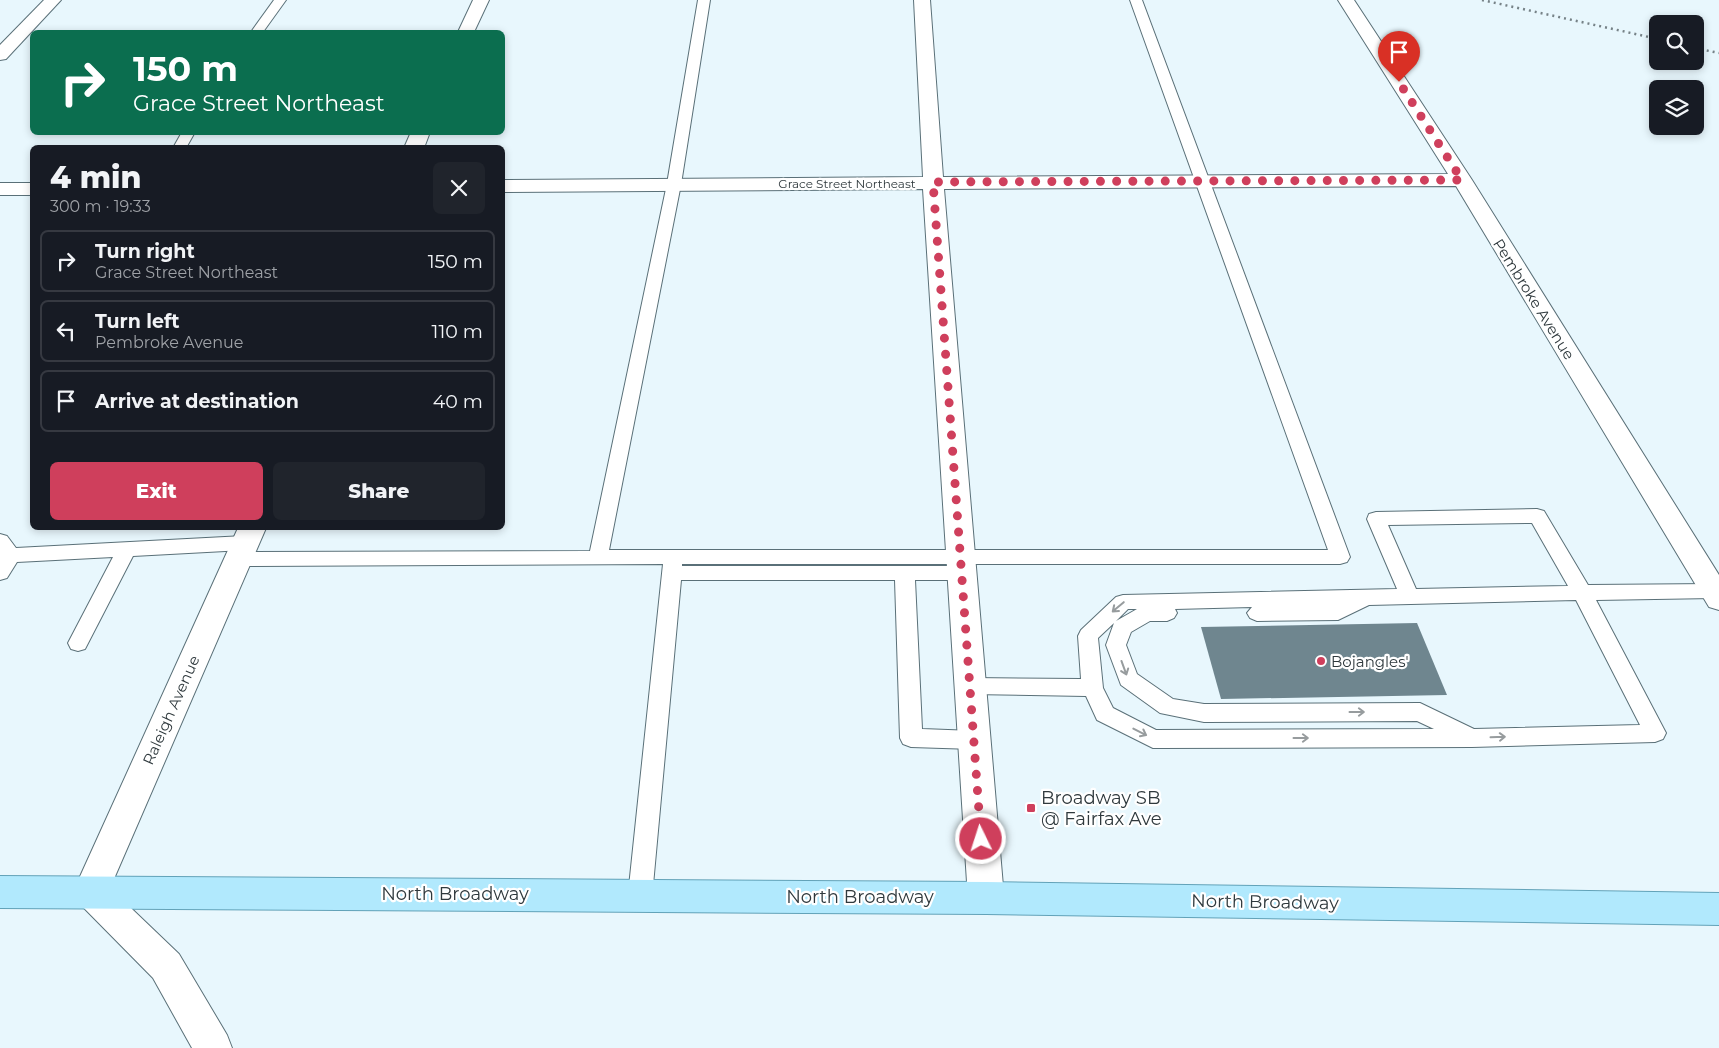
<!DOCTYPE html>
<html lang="en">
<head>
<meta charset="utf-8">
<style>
	:root { --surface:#171b24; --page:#20242c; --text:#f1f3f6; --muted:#9ea1a6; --line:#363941; --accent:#cf3f5c }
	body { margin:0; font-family:Montserrat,sans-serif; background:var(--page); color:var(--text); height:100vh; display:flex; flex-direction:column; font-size:19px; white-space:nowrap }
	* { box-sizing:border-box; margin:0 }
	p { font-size:16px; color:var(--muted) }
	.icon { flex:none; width:28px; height:28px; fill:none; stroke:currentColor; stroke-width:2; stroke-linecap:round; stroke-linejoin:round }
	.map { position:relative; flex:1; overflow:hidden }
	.drawer { position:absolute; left:30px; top:145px; width:475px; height:385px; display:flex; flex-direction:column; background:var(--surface); border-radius:8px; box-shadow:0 2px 8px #0003 }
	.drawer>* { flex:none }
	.guide { position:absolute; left:30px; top:30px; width:475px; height:105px; border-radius:8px; box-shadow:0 2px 8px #0003; background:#0b6e4f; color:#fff; overflow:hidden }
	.controls { position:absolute; left:1649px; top:15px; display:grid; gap:10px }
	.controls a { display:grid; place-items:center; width:55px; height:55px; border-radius:8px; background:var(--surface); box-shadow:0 2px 8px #0003; font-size:25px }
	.pin { position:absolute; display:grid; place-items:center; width:42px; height:42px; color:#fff; margin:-51px -21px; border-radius:50% 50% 50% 0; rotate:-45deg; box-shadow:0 0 5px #0007 }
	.pin .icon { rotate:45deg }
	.me { position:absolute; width:55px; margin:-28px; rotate:356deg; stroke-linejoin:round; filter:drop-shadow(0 0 4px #0008) }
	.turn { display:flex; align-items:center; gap:18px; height:105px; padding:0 20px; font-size:22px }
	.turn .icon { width:65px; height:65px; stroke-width:2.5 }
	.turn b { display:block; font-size:35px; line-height:42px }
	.round { display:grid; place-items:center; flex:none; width:52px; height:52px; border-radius:8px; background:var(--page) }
	.headline { display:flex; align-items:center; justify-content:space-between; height:85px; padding:0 20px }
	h1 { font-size:30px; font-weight:800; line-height:38px }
	.cta { display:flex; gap:10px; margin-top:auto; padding:10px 20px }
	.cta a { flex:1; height:58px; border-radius:8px; background:var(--accent); color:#fff; font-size:20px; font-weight:800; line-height:58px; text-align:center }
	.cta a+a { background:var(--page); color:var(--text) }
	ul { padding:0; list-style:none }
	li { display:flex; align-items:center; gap:15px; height:62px; margin:0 10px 8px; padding:0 10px; border:2px solid var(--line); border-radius:8px }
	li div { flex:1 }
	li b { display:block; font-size:19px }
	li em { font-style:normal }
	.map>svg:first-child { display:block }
</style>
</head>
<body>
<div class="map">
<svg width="1719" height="1048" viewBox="0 0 1719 1048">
	<rect width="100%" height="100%" fill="#e8f7fd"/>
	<!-- building -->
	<path fill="#6f868f" d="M 1417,623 L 1447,695 L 1221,699 L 1201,627 Z"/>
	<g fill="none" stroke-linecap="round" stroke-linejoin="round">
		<defs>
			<g id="lane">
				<path d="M 274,0 L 286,0 L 263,32 L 251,32 Z"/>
				<path d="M 698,0 L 710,0 L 681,184 L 609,550 L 1328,550 L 1130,0 L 1142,0 L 1350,557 L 1347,562 L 1340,564 L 682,564 L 682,566 L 961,566 L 968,568 L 971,573 L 968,578 L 961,580 L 915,580 L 922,729 L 974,731 L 982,734 L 985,740 L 982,746 L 974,749 L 911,747 L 903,744 L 900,738 L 895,580 L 681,580 L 652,896 L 648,904 L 640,907 L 632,904 L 628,896 L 663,564 L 238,566 L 231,564 L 228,559 L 231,554 L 238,552 L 590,551 L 667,184 Z"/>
				<path d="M 182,132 L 195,132 L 186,148 L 173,148 Z"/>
				<path d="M 1537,509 L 1544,511 L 1588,585 L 1714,584 L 1719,585 L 1719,597 L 1714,598 L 1596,600 L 1666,733 L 1663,739 L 1655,742 L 1472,747 L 1153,748 L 1097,720 L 1086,696 L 970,694 L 963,692 L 959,686 L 963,680 L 970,678 L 1081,679 L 1078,636 L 1081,630 L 1116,597 L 1123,595 L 1397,589 L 1367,519 L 1369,514 L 1376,512 ZM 1532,523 L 1568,586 L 1416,589 L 1388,525 ZM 1576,600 L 1640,725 L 1474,729 L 1420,703 L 1204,704 L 1173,699 L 1137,674 L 1126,645 L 1131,632 L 1150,621 L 1167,621 L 1174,618 L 1177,613 L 1175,609 L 1252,607 L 1247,613 L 1250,618 L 1257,621 L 1338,620 L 1369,605 ZM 1128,609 L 1137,609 L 1116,621 ZM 1114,623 L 1106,645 L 1121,685 L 1160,713 L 1204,722 L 1417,721 L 1434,729 L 1156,730 L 1113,708 L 1103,688 L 1098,638 Z"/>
				<path d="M 0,534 L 7,536 L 16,548 L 244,536 L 251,538 L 254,543 L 251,548 L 244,550 L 133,556 L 85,649 L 78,651 L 71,649 L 68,643 L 113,557 L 17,562 L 7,578 L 0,580 Z"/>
			</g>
			<g id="street">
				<path d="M 44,0 L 61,0 L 6,59 L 0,60 L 0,45 Z"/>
				<path d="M 473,0 L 489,0 L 474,32 L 458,32 Z"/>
				<path d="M 914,0 L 930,0 L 943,177 L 1448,174 L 1338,0 L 1354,0 L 1472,180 L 1719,575 L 1719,610 L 1709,607 L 1456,186 L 944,189 L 1004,898 L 998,909 L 986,914 L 974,909 L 968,898 L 923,189 L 502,192 L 502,180 L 923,177 Z"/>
				<path d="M 411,132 L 430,132 L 424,148 L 404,148 Z"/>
				<rect x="0" y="183" width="32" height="12"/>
				<path d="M 238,528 L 266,528 L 110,888 L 179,954 L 227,1035 L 232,1048 L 192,1048 L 153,978 L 79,903 L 73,892 Z"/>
			</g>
			<path id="primary" d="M 0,876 L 986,882 L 1719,893 L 1719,925 L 986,914 L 0,908 Z"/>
		</defs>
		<!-- lane casing -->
		<use href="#lane" stroke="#5a7078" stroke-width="2"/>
		<!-- street casing -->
		<use href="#street" stroke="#5a7078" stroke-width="2"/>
		<!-- primary casing -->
		<use href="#primary" stroke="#62a2b8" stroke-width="2"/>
		<!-- lane -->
		<use href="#lane" fill="#fff" fill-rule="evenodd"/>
		<!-- street -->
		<use href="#street" fill="#fff" fill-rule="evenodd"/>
		<!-- primary -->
		<use href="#primary" fill="#b1e9fd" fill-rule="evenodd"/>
		<!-- rail -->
		<g stroke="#768287" stroke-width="2.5" stroke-dasharray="2 4" stroke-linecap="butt">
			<path d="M 1482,0 L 1658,39"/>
			<path d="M 1695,48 L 1719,53"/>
		</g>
	</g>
	<!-- one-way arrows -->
	<defs><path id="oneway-shaft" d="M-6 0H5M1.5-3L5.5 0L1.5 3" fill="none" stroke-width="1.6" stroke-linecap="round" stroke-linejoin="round" transform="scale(1.25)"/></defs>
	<g stroke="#979c9e">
		<use href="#oneway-shaft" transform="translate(1118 607) rotate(140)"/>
		<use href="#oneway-shaft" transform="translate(1124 668) rotate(70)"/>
		<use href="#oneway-shaft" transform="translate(1357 712)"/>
		<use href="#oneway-shaft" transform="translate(1140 732) rotate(27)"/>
		<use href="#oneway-shaft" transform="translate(1498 737) rotate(-2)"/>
		<use href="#oneway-shaft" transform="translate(1301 738)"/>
	</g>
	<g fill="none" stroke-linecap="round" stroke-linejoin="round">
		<!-- route -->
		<path stroke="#cf3f5c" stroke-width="9" stroke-dasharray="0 16.2" d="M 981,839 L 933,182 L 1462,180 L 1399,82"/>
	</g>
	<!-- markers -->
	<g fill="#cf3f5c" stroke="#fff" stroke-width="2">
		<circle cx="1321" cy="661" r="5"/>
		<rect x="1026" y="803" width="10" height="10" rx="2.5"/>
	</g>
	<g text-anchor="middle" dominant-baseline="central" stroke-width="4.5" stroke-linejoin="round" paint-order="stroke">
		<!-- far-street labels -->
		<g font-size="12" fill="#2f393d" stroke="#fff">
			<text x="847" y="183">Grace Street Northeast</text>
		</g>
		<!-- street labels -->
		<g font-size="15" fill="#2f393d" stroke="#fff">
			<text transform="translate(1534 299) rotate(58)">Pembroke Avenue</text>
			<text transform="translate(171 710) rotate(-66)">Raleigh Avenue</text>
		</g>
		<!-- poi labels -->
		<g font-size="15" fill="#2f393d" stroke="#fff" text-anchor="start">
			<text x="1331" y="661">Bojangles'</text>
		</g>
		<!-- near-poi labels -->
		<g font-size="18" fill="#2f393d" stroke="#fff" text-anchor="start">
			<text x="1041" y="798">Broadway SB<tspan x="1041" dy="21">@ Fairfax Ave</tspan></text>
		</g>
		<!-- near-street labels -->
		<g font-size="18" fill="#2f393d" stroke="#fff">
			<text x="455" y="894">North Broadway</text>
			<text x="860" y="897">North Broadway</text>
			<text transform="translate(1265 902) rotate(1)">North Broadway</text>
		</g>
	</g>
</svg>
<div class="controls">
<a><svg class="icon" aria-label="search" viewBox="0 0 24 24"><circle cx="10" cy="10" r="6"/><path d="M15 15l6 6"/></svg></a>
<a><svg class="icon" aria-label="layers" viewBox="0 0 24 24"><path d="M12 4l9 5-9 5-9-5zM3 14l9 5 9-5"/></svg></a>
</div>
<div class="pin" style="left:1399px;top:82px;background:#d93025"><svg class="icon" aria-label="arrive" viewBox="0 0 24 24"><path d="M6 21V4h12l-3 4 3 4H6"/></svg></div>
<svg class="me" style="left:981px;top:839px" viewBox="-20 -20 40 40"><circle r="17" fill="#cf3f5c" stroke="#fff" stroke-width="3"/><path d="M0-11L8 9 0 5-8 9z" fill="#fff"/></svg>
<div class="guide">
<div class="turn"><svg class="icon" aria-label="right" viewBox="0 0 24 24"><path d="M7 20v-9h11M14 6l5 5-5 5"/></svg><div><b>150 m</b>Grace Street Northeast</div></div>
</div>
<section class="drawer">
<div class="headline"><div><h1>4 min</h1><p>300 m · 19:33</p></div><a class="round"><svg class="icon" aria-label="close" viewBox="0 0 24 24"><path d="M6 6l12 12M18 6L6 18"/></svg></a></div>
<ul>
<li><svg class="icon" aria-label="right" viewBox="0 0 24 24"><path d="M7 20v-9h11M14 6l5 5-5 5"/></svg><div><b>Turn right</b><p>Grace Street Northeast</p></div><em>150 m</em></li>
<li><svg class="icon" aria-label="left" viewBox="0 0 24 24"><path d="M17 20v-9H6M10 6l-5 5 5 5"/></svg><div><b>Turn left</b><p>Pembroke Avenue</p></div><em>110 m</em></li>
<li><svg class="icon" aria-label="arrive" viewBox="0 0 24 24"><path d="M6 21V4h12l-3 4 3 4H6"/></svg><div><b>Arrive at destination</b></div><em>40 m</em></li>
</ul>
<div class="cta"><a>Exit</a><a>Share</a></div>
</section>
</div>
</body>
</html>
